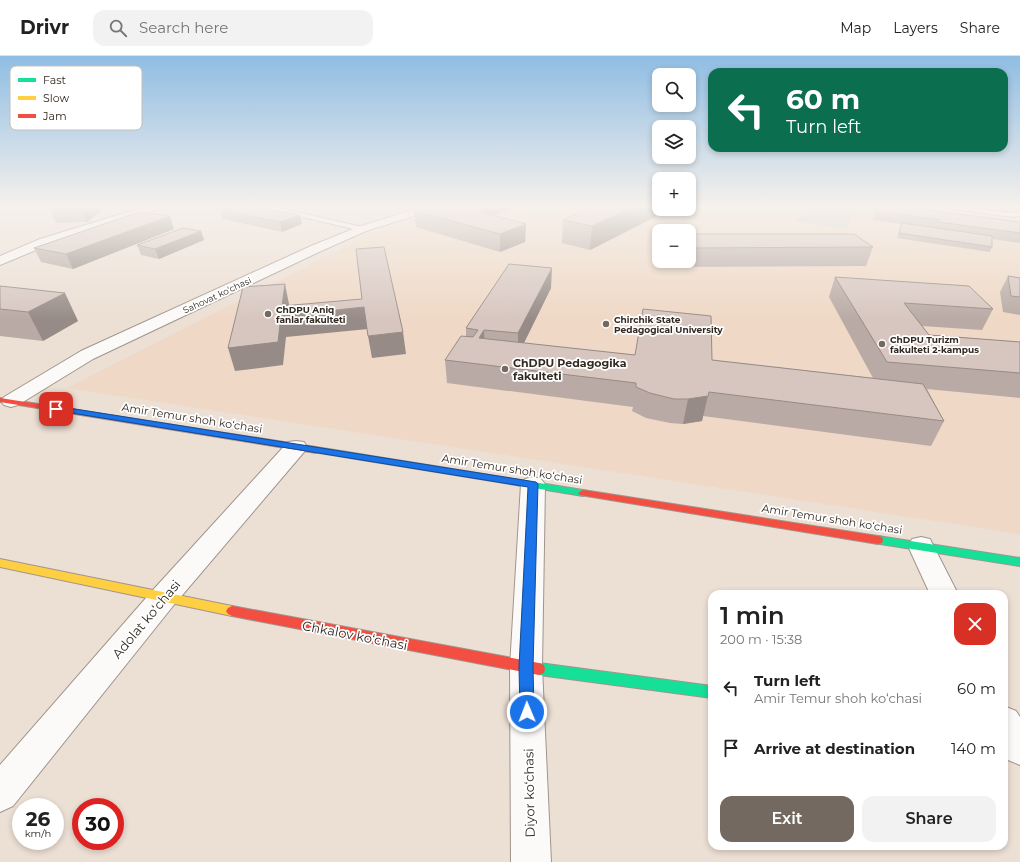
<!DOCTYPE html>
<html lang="en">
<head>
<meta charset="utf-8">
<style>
	:root { --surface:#fff; --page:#f2f2f2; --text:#222; --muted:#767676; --line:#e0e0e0; --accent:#736960 }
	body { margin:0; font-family:Montserrat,sans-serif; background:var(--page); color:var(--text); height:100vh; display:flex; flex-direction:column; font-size:15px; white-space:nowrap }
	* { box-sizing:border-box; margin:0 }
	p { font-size:13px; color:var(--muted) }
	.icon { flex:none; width:22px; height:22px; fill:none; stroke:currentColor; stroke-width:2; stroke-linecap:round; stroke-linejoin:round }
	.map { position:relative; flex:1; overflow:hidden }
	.panel { position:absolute; left:708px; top:534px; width:300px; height:260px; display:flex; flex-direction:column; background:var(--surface); border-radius:12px; box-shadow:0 2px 6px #0003 }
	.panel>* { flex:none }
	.banner { position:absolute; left:708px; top:12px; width:300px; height:84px; border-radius:12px; box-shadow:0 2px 6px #0003; background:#0b6e4f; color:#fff; overflow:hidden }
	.buttons { position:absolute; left:652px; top:12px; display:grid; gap:8px }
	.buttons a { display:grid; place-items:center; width:44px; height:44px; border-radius:8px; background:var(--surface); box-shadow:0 2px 6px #0003; font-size:20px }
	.speed { position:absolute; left:12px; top:742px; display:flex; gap:8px; font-size:20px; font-weight:700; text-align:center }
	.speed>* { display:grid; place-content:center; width:52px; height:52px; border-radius:50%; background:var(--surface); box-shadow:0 2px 6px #0003; line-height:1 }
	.speed small { font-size:10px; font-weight:400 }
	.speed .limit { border:6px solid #d22; background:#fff; color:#111 }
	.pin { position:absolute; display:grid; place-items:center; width:34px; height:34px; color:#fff; margin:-17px; border-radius:8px; box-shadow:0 2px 6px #0006 }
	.me { position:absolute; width:44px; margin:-22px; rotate:359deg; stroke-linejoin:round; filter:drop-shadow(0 0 3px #0008) }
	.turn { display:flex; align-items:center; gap:14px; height:84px; padding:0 12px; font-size:18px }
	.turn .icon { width:52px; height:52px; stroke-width:2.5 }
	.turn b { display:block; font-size:28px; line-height:34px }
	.round { display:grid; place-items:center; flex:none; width:42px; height:42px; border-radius:12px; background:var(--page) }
	.overview { display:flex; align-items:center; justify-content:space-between; height:68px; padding:0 12px }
	h1 { font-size:24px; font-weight:600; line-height:30px }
	.cta { display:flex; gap:8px; margin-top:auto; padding:8px 12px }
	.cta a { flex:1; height:46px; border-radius:12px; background:var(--accent); color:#fff; font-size:16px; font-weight:600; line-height:46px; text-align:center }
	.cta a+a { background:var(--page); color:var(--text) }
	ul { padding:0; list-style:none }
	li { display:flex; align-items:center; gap:12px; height:60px; padding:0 12px }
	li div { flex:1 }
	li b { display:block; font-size:15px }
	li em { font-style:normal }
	header { display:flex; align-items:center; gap:24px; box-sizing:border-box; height:56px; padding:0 20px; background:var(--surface); border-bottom:1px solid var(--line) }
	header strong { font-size:19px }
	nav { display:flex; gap:22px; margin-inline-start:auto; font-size:14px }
	.search { width:280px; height:36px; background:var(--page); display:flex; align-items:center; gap:10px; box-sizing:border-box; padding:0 14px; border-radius:12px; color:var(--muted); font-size:15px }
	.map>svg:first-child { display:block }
</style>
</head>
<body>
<header>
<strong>Drivr</strong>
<div class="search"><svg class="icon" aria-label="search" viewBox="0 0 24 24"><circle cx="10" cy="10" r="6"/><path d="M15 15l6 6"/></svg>Search here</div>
<nav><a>Map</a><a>Layers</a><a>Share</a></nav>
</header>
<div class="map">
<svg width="1020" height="806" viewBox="0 0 1020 806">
	<rect width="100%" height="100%" fill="#ecdfd4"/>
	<!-- built -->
	<path fill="#efd8c5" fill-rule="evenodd" d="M 455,151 L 659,151 L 659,153 L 689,153 L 689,151 L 897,151 L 1020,167 L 1020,478 L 67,332 L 360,183 ZM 659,175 L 689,175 L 689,205 L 659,205 Z"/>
	<!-- green -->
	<path fill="#c4d0ba" d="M 807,151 L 858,151 L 846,173 L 796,165 Z"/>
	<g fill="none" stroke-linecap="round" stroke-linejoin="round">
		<defs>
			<g id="lane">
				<path d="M 275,151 L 362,171 L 365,173 L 362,175 L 273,154 L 272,153 Z"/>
				<path d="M 951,151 C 974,149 997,159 1020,156 L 1020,160 L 1012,161 L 954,153 Z"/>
			</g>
			<g id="street">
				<path d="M 144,151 L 159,151 L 158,153 L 48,189 L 0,209 L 0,200 L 40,183 Z"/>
				<path d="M 422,151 L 437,151 L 436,153 L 366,175 L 319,196 L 93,303 L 18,349 L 11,351 L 4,349 L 1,345 L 4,341 L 81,295 L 311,190 L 358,171 Z"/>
				<path d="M 296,385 L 304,386 L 307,391 L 304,396 L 173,550 L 13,750 L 0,756 L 0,709 L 153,534 L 288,386 Z"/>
				<path d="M 533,421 L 541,423 L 545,428 L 542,611 L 551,806 L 511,806 L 510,611 L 521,428 L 525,423 Z"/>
				<path d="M 921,481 L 930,483 L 958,538 L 930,538 L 908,490 L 912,483 Z"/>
				<path d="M 1004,650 L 1016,655 L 1020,661 L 1020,709 L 1008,704 L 1004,698 Z"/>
			</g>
			<g id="fast">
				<path d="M 316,391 L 583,434 L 588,437 L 583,440 L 313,396 L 312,394 L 313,392 Z"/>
				<path d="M 878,480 L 1020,502 L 1020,510 L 874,487 L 873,484 L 874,481 Z"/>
				<path d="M 539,607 L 712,630 L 712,642 L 539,619 L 534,617 L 533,613 L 534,609 Z"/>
			</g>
			<path id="slow" d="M 0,503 L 232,550 L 236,552 L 238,555 L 236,558 L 232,560 L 0,511 Z"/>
			<g id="jam">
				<path d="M 0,342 L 316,391 L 320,394 L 316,397 L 0,346 Z"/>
				<path d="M 583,434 L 878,480 L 882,481 L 883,484 L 882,487 L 878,488 L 580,439 L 578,437 Z"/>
				<path d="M 232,550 L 539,607 L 544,609 L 545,613 L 544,617 L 539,619 L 232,560 L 228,558 L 226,555 L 228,552 Z"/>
			</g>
		</defs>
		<!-- lane casing -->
		<use href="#lane" stroke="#a0958d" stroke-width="2"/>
		<!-- street casing -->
		<use href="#street" stroke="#a0958d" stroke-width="2"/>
		<!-- fast casing -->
		<use href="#fast" stroke="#a0958d" stroke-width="2"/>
		<!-- slow casing -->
		<use href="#slow" stroke="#a0958d" stroke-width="2"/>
		<!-- jam casing -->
		<use href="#jam" stroke="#a0958d" stroke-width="2"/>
		<!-- lane -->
		<use href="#lane" fill="#fcfaf9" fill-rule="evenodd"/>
		<!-- street -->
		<use href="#street" fill="#fcfaf9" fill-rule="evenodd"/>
		<!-- fast -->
		<use href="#fast" fill="#16e098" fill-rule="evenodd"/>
		<!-- slow -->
		<use href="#slow" fill="#ffcf43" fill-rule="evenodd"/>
		<!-- jam -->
		<use href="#jam" fill="#f24e42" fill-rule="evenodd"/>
	</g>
	<!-- wall -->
	<g fill="#b9aaa5">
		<path d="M 106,151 L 87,166 L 56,167 L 50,154 Z"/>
		<path d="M 877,151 L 1020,166 L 1020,187 L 992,183 L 992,191 L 990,196 L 897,182 L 901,168 L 872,164 Z"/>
		<path d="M 985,151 L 998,151 L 997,152 Z"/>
		<path d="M 221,154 L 302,168 L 282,176 L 223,163 Z"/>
		<path d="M 414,155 L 493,160 L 526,168 L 525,186 L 500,196 L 416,171 Z"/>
		<path d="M 665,156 L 590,194 L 562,187 L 563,164 Z"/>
		<path d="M 174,173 L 73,213 L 41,206 L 34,192 Z"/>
		<path d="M 201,175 L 204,184 L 159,203 L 141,199 L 137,189 Z"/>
		<path d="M 689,178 L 873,191 L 866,210 L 673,211 L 669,205 L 689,205 Z"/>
		<path d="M 1008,220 L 1020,222 L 1020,259 L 1003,256 L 1000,236 Z"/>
		<path d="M 835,221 L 993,253 L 982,274 L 922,270 L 929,279 L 1020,286 L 1020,342 L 927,333 L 944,365 L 931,390 L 703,360 L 702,365 L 683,368 L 670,367 L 646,362 L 632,355 L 633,351 L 447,327 L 445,304 L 466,281 L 466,272 L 551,232 L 524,287 L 635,299 L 712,304 L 873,322 L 829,241 Z"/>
		<path d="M 0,230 L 78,265 L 43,285 L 0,280 Z"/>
	</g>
	<!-- shaded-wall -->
	<g fill="#968b86">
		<path d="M 84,151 L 106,151 L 87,166 L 82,153 Z"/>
		<path d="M 479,151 L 517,151 L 484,163 L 484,170 L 481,173 Z"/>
		<path d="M 634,151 L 659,151 L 659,153 L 665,153 L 665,156 L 590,194 L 592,170 Z"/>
		<path d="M 300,159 L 302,168 L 282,176 L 280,166 Z"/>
		<path d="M 170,160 L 174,173 L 73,213 L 66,198 Z"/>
		<path d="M 526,168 L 525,186 L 500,196 L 500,178 Z"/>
		<path d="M 201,175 L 204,184 L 159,203 L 155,193 Z"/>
		<path d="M 552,212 L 551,232 L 518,299 L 518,277 Z"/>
		<path d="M 285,228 L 289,248 L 288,259 L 364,251 L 368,273 L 286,281 L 283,309 L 235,315 L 228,292 Z"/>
		<path d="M 65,237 L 78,265 L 43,285 L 28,256 Z"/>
		<path d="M 484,274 L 485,296 L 479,282 Z"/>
		<path d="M 403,276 L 406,298 L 372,302 L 368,280 Z"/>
		<path d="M 708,340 L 702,365 L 683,368 L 688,343 Z"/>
	</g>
	<!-- building -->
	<g fill="#d7c6c0" stroke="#968b86">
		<path d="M 55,151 L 84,151 L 82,153 L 50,154 Z"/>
		<path d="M 232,151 L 258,151 L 300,159 L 280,166 L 221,154 Z"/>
		<path d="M 426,151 L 483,151 L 483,154 L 480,156 L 526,168 L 500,178 L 414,155 Z"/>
		<path d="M 593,151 L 634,151 L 592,170 L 563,164 Z"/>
		<path d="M 877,151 L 904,151 L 1020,166 L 1020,177 L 938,166 L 940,164 L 876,155 Z"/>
		<path d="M 139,156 L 170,160 L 66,198 L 34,192 Z"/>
		<path d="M 902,167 L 992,180 L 992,191 L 899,177 Z"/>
		<path d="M 183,172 L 201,175 L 155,193 L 137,189 Z"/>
		<path d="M 689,178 L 854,178 L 873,191 L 689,192 Z"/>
		<path d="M 384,191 L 403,276 L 368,280 L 364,251 L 281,260 L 278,286 L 228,292 L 243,231 L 285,228 L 282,250 L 362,243 L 356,193 Z"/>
		<path d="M 509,208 L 552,212 L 518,277 L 484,274 L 479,282 L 635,299 L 643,253 L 711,260 L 712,304 L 923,328 L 944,365 L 709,336 L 708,340 L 688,343 L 674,343 L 650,337 L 636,331 L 636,327 L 445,304 L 461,280 L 473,281 L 478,274 L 466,272 Z"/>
		<path d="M 1008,220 L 1020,222 L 1020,241 L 1011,240 Z"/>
		<path d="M 835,221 L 969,230 L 993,253 L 904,247 L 929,279 L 1020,286 L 1020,317 L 887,306 Z"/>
		<path d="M 0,230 L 65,237 L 28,256 L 0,253 Z"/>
	</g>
	<!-- sky -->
	<linearGradient id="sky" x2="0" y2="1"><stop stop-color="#8fbde3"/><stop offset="0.57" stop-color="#f6f1ec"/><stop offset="1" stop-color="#f6f1ec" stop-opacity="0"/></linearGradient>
	<rect width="1020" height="264" fill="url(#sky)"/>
	<!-- route -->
	<path fill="#1a73e8" stroke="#114b97" d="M 56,350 L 536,426 L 538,428 L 533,611 L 534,656 L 532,661 L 527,663 L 522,661 L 520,656 L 519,611 L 528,431 L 53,354 L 52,353 Z"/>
	<!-- markers -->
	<g fill="#736960" stroke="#fff" stroke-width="1.5">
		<circle cx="268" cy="258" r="4"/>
		<circle cx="606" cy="268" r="4"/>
		<circle cx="882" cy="288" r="4"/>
		<circle cx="505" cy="313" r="4"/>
	</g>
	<g text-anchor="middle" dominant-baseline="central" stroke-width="3.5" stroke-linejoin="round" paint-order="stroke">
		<!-- far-street labels -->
		<g font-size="9" fill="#322921" stroke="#fff">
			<text transform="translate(217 239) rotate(-25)">Sahovat ko‘chasi</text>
		</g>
		<!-- far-poi labels -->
		<g font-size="9" font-weight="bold" fill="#322921" stroke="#fff" text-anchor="start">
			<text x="276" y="253">ChDPU Aniq<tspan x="276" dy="10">fanlar fakulteti</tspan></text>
			<text x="614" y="263">Chirchik State<tspan x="614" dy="10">Pedagogical University</tspan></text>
			<text x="890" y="283">ChDPU Turizm<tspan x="890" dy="10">fakulteti 2-kampus</tspan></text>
		</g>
		<!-- poi labels -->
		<g font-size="11" font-weight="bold" fill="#322921" stroke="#fff" text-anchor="start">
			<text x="513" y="307">ChDPU Pedagogika<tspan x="513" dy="13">fakulteti</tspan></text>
		</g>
		<!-- street labels -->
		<g font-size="11" fill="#322921" stroke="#fff">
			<text transform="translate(192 362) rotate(9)">Amir Temur shoh ko‘chasi</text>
			<text transform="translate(512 413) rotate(9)">Amir Temur shoh ko‘chasi</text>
			<text transform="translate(832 463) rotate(9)">Amir Temur shoh ko‘chasi</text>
		</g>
		<!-- near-street labels -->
		<g font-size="13" fill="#322921" stroke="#fff">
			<text transform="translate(146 563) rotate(-50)">Adolat ko‘chasi</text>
			<text transform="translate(355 579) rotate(11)">Chkalov ko‘chasi</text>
			<text transform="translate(529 737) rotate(-91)">Diyor ko‘chasi</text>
		</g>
	</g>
	<!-- legend -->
	<rect x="10" y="10" width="132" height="64" rx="6" fill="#fff" stroke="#c2bfbc" stroke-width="1"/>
	<rect x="18" y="22" width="18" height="4" fill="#16e098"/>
	<rect x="18" y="40" width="18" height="4" fill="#ffcf43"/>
	<rect x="18" y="58" width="18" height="4" fill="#f24e42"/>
	<g font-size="11" fill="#322921">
		<text x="43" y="28">Fast</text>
		<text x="43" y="46">Slow</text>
		<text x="43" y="64">Jam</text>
	</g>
</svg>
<div class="buttons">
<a><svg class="icon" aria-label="search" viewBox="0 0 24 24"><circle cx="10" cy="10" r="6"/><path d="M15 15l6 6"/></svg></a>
<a><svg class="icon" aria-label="layers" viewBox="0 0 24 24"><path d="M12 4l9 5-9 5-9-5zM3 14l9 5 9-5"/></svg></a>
<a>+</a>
<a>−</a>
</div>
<div class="speed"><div>26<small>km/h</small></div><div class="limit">30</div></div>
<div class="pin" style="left:56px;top:353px;background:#d93025"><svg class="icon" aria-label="arrive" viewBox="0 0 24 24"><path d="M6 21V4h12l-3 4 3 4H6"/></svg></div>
<svg class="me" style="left:527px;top:656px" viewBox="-20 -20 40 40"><circle r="17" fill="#1a73e8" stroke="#fff" stroke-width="3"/><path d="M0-11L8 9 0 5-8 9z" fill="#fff"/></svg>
<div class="banner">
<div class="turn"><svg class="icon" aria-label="left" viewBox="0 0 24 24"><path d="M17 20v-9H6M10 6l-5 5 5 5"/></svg><div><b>60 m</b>Turn left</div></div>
</div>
<section class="panel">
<div class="overview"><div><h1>1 min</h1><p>200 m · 15:38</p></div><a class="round" style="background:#d93025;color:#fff"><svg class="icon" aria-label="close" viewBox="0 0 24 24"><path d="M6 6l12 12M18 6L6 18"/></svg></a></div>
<ul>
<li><svg class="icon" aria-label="left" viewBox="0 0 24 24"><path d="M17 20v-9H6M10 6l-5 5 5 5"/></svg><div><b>Turn left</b><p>Amir Temur shoh ko‘chasi</p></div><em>60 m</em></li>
<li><svg class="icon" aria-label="arrive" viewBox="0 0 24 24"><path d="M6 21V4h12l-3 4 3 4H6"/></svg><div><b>Arrive at destination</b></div><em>140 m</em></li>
</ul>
<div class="cta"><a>Exit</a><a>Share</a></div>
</section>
</div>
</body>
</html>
